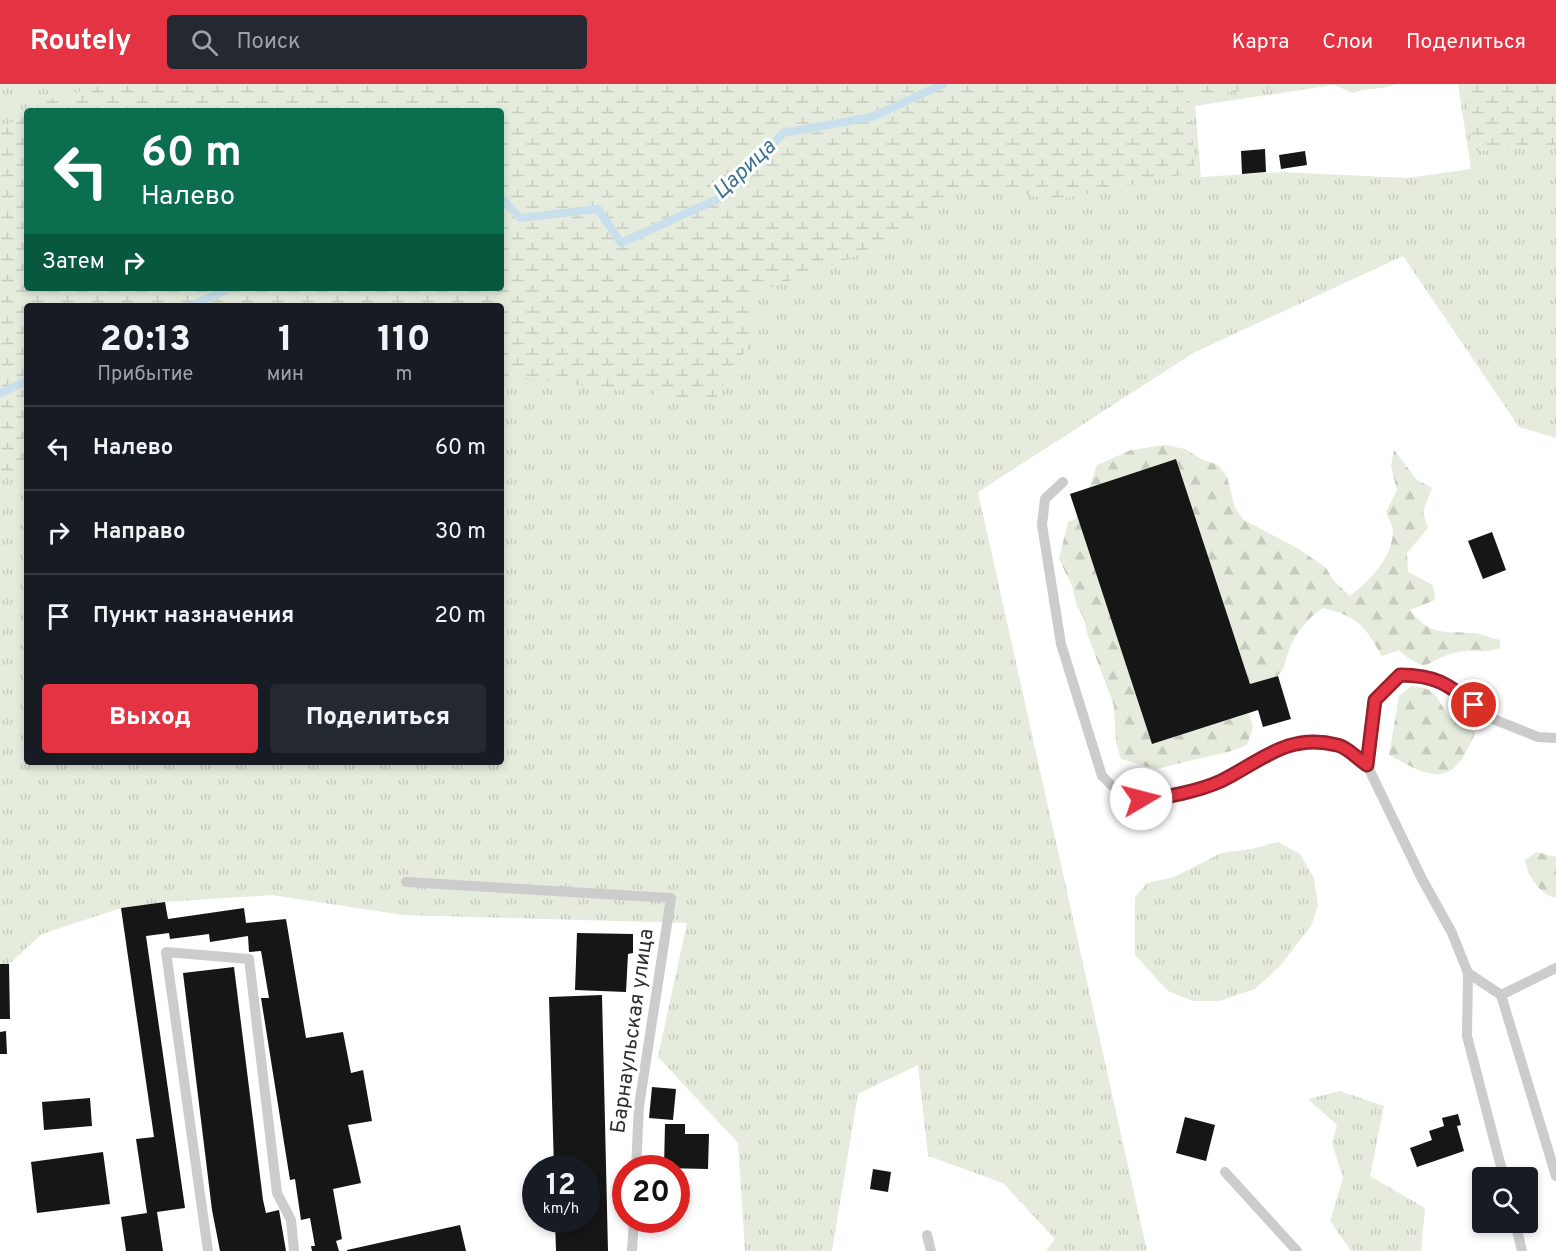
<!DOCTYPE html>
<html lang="ru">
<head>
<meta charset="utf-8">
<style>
	:root { --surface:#171b24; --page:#242831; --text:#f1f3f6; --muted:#9ea1a6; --line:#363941; --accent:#e43343 }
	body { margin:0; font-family:Overpass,sans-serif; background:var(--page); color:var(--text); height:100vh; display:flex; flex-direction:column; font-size:22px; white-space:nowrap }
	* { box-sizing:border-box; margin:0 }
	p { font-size:20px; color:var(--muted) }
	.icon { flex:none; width:33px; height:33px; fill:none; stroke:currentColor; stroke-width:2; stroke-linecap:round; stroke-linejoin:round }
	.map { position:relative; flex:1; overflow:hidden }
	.panel { position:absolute; left:24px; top:219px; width:480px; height:462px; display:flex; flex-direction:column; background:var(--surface); border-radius:6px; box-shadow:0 3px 9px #0003 }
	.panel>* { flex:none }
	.hud { position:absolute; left:24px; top:24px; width:480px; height:183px; border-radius:6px; box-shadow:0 3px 9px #0003; background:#0b6e4f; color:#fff; overflow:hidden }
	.tools { position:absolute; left:1472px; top:1083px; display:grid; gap:12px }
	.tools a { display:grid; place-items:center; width:66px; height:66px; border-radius:6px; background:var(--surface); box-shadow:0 3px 9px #0003; font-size:30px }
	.speed { position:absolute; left:522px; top:1071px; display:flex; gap:12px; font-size:30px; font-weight:700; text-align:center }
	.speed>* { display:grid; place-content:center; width:78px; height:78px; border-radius:50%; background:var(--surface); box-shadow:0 3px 9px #0003; line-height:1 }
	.speed small { font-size:15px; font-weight:400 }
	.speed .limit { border:9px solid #d22; background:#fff; color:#111 }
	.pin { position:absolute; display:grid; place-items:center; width:51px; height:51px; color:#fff; margin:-26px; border:3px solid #fff; border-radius:50%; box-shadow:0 2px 6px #0007 }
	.me { position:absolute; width:66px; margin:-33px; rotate:82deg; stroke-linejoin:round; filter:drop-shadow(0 0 4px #0008) }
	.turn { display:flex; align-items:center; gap:21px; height:126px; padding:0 18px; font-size:27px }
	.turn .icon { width:78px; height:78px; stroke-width:2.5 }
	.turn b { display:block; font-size:42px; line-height:51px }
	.then { display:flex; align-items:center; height:57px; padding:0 18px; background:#0003; gap:12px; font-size:22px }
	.eta { display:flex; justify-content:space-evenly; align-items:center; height:102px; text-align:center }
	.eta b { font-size:36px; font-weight:800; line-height:42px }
	.button { display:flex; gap:12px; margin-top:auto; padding:12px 18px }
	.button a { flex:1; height:69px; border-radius:6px; background:var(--accent); color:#fff; font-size:24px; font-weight:800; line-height:69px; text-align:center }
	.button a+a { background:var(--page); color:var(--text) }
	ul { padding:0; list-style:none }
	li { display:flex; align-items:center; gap:18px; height:84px; padding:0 18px; border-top:2px solid var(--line) }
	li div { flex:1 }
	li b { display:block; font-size:22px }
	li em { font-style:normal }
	header { display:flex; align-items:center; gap:36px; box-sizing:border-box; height:84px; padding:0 30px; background:var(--accent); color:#fff }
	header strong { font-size:28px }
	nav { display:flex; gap:33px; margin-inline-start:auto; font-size:21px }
	.search { width:420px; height:54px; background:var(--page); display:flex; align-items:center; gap:15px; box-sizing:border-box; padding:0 21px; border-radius:6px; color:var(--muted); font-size:22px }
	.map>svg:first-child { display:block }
</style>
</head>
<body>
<header>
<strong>Routely</strong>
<div class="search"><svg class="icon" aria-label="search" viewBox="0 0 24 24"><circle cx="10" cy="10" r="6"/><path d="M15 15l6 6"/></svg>Поиск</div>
<nav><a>Карта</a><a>Слои</a><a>Поделиться</a></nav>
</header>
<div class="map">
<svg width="1556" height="1167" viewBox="0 0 1556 1167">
	<defs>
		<pattern id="grass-tufts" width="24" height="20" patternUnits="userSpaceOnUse" patternTransform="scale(1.5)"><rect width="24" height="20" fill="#e5ecdd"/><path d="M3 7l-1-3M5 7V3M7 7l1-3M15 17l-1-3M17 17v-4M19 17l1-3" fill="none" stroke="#c5cbbe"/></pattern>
		<pattern id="forest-firs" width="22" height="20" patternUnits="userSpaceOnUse" patternTransform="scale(1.5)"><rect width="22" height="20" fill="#e5ecdd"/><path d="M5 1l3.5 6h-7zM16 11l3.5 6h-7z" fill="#c5cbbe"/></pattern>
		<pattern id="wetland-marsh" width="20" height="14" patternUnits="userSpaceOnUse" patternTransform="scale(1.5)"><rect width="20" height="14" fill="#e5ecdd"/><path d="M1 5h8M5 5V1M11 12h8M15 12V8" fill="none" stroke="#c5cbbe"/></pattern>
	</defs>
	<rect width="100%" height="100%" fill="#fff"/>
	<!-- grass -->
	<g fill="url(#grass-tufts)" fill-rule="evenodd">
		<path d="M 0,0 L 1395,0 C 1385,7 1368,2 1353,9 L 1334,1 L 1195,22 L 1201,93 L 1281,88 L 1407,94 L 1471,85 L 1458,0 L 1556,0 L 1556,354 L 1519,343 L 1403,172 L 1195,268 L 978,408 L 1147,1167 L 1046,1167 L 1055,1155 L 1003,1099 L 928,1072 L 918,981 L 858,1010 L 832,1167 L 745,1167 L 738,1059 L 658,973 L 687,839 L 403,831 L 272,811 L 165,818 L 121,824 L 42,850 L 9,880 L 0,880 ZM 27,27 L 501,27 L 501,204 L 27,204 ZM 27,222 L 501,222 L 501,678 L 27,678 Z"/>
		<path d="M 1278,758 L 1300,770 L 1314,794 L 1318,822 L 1311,842 L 1279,883 L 1255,905 L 1220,917 L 1193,917 L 1168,907 L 1135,871 L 1135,813 L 1147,799 L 1174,793 L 1221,769 L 1252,765 Z"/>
		<path d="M 1340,1007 L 1384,1022 L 1370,1092 L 1425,1124 L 1421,1167 L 1351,1167 L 1330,1137 L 1343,1094 L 1332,1059 L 1337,1041 L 1308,1015 Z"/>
	</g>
	<!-- forest -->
	<g fill="url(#forest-firs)">
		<path d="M 1165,361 L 1185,365 L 1203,376 L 1218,381 L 1227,393 L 1235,424 L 1244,436 L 1299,465 L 1326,484 L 1333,496 L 1350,512 C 1370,496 1393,474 1393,446 C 1393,441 1388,434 1386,428 L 1397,406 L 1391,382 L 1394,366 L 1417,396 L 1432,404 L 1423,428 L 1428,444 L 1407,469 L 1408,488 L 1433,501 L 1435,516 L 1410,526 C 1430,552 1442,547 1473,549 C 1482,550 1491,554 1500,556 L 1500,564 C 1484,570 1474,565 1458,568 C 1445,570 1435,578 1423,582 L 1408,574 L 1399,566 L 1382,572 C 1363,540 1359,533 1323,524 C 1307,534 1294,551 1288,569 C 1285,577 1285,586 1278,591 C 1272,596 1258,598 1250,600 L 1176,375 L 1089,404 L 1097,381 L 1131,366 Z"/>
		<path d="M 1078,434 L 1152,660 L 1249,629 L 1253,643 L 1247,661 L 1231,667 L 1156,685 L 1121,675 L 1116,658 L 1114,622 L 1087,549 L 1084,535 L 1076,520 L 1073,504 L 1059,475 L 1068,438 Z"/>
		<path d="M 1411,602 C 1439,604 1436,615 1450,634 L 1463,638 L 1475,649 C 1453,704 1434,696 1389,671 L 1399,612 Z"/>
		<path d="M 1536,768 L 1556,773 L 1556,814 C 1540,811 1528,792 1525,776 Z"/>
	</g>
	<!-- wetland -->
	<g fill="url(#wetland-marsh)" fill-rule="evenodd">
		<path d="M 109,0 L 1301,0 L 1189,13 L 1195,88 L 1058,116 L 963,101 L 861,170 L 751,211 L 750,259 L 713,318 L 501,291 L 501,222 L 27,222 L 27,390 L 0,389 L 0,49 L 31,20 ZM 27,27 L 501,27 L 501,204 L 27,204 Z"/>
		<path d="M 1465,0 L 1556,0 L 1556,63 L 1475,67 Z"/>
	</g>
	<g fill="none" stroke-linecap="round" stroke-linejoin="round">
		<!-- stream -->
		<g stroke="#c9dfec" stroke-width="8">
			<path d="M 501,114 L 520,134 L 598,125 L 621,159 L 720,114 L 783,49 L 872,33 L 943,0"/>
			<path d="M 191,222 L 230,204"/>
			<path d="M 0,309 L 27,297"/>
		</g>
	</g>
	<!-- building -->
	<g fill="#161616">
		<path d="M 1265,65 L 1266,88 L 1242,90 L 1241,67 Z"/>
		<path d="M 1305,67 L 1307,81 L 1281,85 L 1279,71 Z"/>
		<path d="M 1176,375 L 1250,600 L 1278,592 L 1291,635 L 1263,643 L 1258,626 L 1152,660 L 1070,410 Z"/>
		<path d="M 1492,448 L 1506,486 L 1483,495 L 1468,457 Z"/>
		<path d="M 165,818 L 168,835 L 244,824 L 246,839 L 286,835 L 306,954 L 343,948 L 351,989 L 363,986 L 372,1037 L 348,1041 L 361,1099 L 333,1105 L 342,1155 L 336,1157 L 339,1167 L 312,1167 L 311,1162 L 315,1162 L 310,1134 L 301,1136 L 295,1095 L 290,1096 L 261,914 L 269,914 L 261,867 L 249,868 L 248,852 L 210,858 L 209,850 L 170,855 L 169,849 L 146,852 L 185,1124 L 157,1128 L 163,1167 L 126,1167 L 121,1133 L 147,1129 L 136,1055 L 154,1053 L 121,824 Z"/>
		<path d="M 577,849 L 633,850 L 633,869 L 628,870 L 626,908 L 575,906 Z"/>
		<path d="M 0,880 L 9,880 L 10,935 L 0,935 Z"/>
		<path d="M 234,883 L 263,1116 L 266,1129 L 279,1126 L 286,1167 L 220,1167 L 212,1126 L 183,889 Z"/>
		<path d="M 602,911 L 608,1167 L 556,1167 L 555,1136 L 586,1136 L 586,1084 L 554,1084 L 549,913 Z"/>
		<path d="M 6,947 L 7,970 L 0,970 L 0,948 Z"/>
		<path d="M 652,1003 L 676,1005 L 673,1036 L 649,1034 Z"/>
		<path d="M 90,1014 L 92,1042 L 44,1046 L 42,1018 Z"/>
		<path d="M 1458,1030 L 1461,1041 L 1457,1042 L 1464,1067 L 1417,1083 L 1410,1064 L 1432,1056 L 1429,1047 L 1444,1042 L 1442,1034 Z"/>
		<path d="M 1185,1033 L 1215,1041 L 1206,1077 L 1176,1069 Z"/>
		<path d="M 665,1040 L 685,1040 L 685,1050 L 709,1050 L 708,1085 L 664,1084 Z"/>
		<path d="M 103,1068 L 110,1120 L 37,1129 L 31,1078 Z"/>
		<path d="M 873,1085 L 891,1088 L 888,1108 L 870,1105 Z"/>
		<path d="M 460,1141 L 466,1167 L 347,1167 L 347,1166 Z"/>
	</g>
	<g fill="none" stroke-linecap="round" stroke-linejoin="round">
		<!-- lane -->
		<g stroke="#ccc" stroke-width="10">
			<path d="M 1063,398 L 1045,415 L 1042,441 L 1061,560 L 1102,692 L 1126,715 L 1156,715 L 1220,697 L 1274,665 L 1307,659 L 1338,661 L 1367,681 L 1422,795 L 1452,849 L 1468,889 L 1501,911 L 1556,1092"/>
			<path d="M 1367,681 L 1375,616 L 1400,591 L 1419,591 L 1446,598 L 1488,633 L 1538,653 L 1556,654"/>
			<path d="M 406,798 L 671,814 L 639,1022 L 636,1084"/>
			<path d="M 1468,889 L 1467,952 L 1504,1094"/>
			<path d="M 1501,911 L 1556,884"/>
			<path d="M 1225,1088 L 1297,1167"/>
			<path d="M 1515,1138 L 1522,1167"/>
			<path d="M 927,1151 L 931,1167"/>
			<path d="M 208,1167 L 166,868 L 249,875 L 277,1109 L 291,1136 L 294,1167"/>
			<path d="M 632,1167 L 634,1136"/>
		</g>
	</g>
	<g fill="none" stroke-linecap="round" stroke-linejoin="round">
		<defs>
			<path id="route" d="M 1141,715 C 1164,715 1201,706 1221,697 C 1260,678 1288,648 1337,661 C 1347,663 1358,675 1367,681 L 1375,616 L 1400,591 C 1435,591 1448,600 1474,621"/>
		</defs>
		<!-- route casing -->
		<use href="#route" stroke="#94212c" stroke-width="15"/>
		<!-- route -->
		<use href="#route" stroke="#e43343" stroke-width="10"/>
	</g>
	<g text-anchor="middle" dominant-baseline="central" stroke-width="6" stroke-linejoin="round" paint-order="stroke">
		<!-- street labels -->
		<g font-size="21" fill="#2f2f2f" stroke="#fff">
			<text transform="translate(633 947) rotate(-82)">Барнаульская улица</text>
		</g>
		<!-- water labels -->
		<g font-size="22" font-style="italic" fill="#3d7291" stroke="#fff">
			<text transform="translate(745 86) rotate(-43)">Царица</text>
		</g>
	</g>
</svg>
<div class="tools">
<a><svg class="icon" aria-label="search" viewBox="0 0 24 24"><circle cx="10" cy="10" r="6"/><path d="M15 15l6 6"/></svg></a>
</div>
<div class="speed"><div>12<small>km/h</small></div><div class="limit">20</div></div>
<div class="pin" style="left:1474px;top:621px;background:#d93025"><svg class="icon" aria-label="arrive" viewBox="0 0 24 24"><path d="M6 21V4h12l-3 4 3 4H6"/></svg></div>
<svg class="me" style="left:1141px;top:715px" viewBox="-20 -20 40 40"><circle r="19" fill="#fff"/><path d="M0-13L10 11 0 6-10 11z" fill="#e43343"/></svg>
<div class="hud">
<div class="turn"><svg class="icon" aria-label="left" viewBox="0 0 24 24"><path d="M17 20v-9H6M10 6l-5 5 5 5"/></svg><div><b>60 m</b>Налево</div></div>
<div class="then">Затем<svg class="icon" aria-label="right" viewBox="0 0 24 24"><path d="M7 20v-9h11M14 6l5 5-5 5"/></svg></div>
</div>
<section class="panel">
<div class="eta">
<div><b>20:13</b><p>Прибытие</p></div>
<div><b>1</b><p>мин</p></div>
<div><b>110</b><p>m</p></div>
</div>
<ul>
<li><svg class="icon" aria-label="left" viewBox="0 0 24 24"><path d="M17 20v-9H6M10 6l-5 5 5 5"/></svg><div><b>Налево</b></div><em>60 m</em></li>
<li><svg class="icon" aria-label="right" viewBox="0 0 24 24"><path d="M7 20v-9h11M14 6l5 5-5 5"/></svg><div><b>Направо</b></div><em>30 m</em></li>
<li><svg class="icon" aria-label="arrive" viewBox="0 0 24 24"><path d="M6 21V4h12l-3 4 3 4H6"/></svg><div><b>Пункт назначения</b></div><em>20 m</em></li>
</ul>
<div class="button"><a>Выход</a><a>Поделиться</a></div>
</section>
</div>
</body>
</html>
